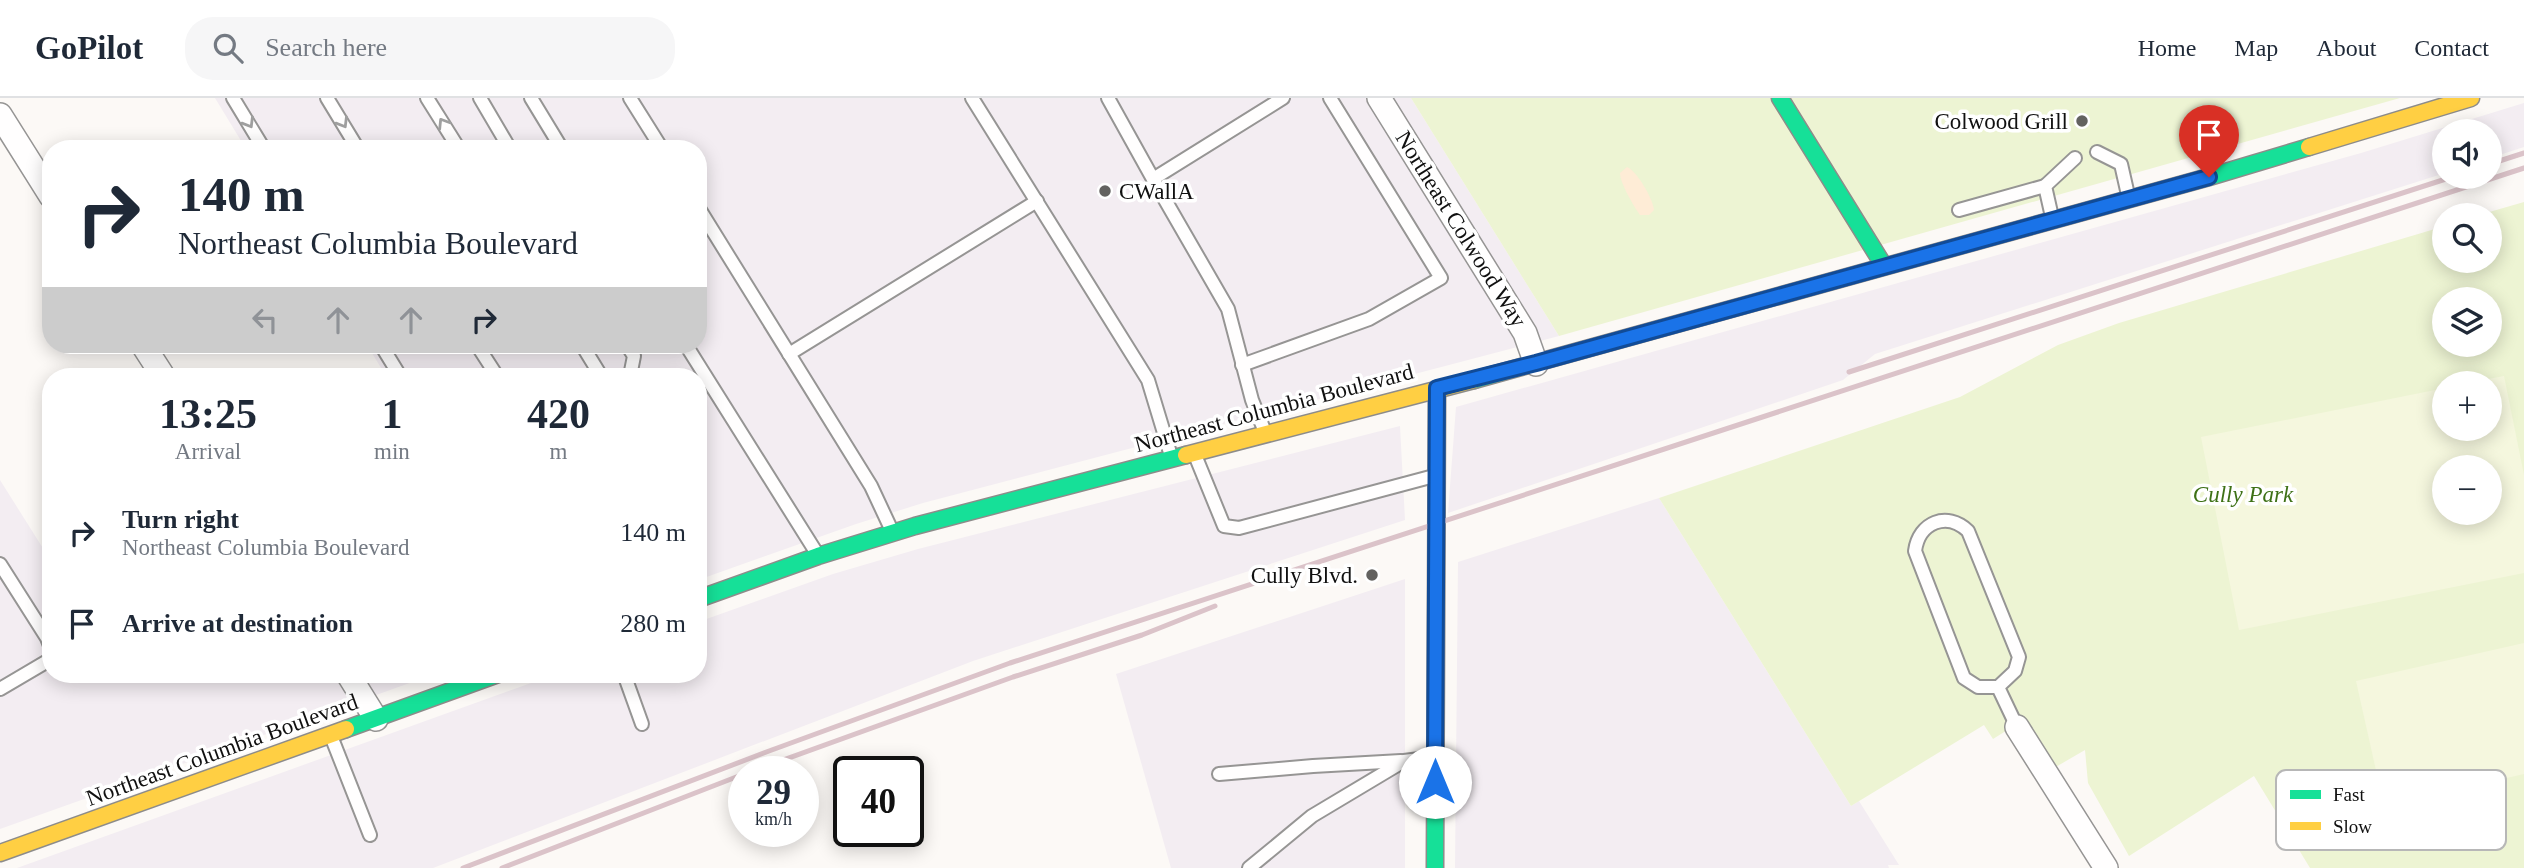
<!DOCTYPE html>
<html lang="en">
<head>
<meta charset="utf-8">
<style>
	:root { --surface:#fff; --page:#f6f6f7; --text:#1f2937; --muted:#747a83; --line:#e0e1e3 }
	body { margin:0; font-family:"Times New Roman",serif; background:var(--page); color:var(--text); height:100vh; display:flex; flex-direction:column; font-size:26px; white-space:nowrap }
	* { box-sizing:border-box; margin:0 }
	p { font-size:23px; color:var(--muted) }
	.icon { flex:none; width:38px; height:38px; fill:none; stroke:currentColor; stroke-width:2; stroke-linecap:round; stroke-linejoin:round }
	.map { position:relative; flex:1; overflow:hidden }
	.sheet { position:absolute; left:42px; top:270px; width:665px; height:315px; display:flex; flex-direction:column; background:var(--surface); border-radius:28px; box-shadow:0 4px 18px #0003 }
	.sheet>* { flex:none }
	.top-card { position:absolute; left:42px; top:42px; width:665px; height:214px; border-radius:28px; box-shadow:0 4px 18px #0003; background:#fff; color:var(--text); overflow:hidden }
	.controls { position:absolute; left:2432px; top:21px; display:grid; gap:14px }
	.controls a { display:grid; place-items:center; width:70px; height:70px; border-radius:50%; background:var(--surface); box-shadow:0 4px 18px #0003; font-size:35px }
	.speed { position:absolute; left:728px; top:658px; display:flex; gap:14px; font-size:35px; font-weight:700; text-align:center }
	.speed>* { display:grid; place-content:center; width:91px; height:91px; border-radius:50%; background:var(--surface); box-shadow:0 4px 18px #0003; line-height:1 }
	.speed small { font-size:18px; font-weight:400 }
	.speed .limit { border:4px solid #111; border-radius:10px; background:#fff; color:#111 }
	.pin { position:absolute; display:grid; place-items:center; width:60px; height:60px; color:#fff; margin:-72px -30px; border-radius:50% 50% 50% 0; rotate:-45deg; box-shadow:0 0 7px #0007 }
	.pin .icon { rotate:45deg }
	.me { position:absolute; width:77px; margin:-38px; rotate:0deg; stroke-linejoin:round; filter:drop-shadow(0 0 5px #0008) }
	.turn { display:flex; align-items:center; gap:24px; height:147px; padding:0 21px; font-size:32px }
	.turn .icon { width:91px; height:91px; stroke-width:2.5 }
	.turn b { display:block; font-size:49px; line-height:60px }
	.lanes { display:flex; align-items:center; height:66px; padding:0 21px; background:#0003; justify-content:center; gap:35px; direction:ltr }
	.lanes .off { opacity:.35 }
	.eta { display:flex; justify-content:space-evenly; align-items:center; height:119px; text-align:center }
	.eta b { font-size:42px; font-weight:600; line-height:49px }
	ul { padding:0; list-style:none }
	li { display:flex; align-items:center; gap:21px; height:91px; padding:0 21px }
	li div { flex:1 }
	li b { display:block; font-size:26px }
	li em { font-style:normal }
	header { display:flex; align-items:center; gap:42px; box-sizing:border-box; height:98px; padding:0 35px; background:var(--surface); border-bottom:2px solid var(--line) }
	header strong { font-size:33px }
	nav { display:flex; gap:38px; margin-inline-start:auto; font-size:24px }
	.search { width:490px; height:63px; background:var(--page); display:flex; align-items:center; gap:18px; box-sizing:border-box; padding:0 24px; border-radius:28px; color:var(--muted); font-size:26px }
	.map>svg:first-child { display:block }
</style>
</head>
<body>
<header>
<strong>GoPilot</strong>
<div class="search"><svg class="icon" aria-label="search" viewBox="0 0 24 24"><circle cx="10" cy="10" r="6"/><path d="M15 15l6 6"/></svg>Search here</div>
<nav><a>Home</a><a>Map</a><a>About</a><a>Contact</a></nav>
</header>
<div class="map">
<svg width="2524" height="770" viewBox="0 0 2524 770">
	<rect width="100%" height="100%" fill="#fcf9f6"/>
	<!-- industrial -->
	<g fill="#f3edf2">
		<path d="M 215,0 L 1411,0 L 1559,238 L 923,405 L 856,426 L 698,482 L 698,278 L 386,278 L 367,247 L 698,247 L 698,51 L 246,51 Z"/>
		<path d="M 2524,5 L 2524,49 L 2490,60 L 2490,33 L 2445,33 L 2445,75 L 1875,256 L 1843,282 L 1448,415 L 1456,309 L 2361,55 Z"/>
		<path d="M 1400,328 L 1405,422 L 973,563 L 433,770 L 17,770 L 556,576 L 698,576 L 698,524 L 833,476 L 918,451 Z"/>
		<path d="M 0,382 L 51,463 L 51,576 L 435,576 L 0,731 Z"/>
		<path d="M 1659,400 L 1851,708 L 1859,703 L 1899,767 L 1888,767 L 1889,770 L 1455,770 L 1458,464 Z"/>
		<path d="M 1405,481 L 1405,770 L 1171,770 L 1116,576 Z"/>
	</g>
	<!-- green -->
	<g fill="#edf4d3" fill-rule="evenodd">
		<path d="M 1411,0 L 2400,0 L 1559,238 Z"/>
		<path d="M 2524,104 L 2524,770 L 2310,770 L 2254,678 L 2129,758 L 2088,685 L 2085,652 L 2054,670 L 2025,621 L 1993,641 L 1984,627 L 1851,708 L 1659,400 L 1960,299 L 2058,247 L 2119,225 L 2445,128 L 2445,163 L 2490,163 L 2490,117 L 2479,117 ZM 2445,201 L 2490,201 L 2490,247 L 2445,247 ZM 2445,285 L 2490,285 L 2490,331 L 2445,331 ZM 2445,369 L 2490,369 L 2490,415 L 2445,415 Z"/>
	</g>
	<!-- sand -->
	<path fill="#feecd6" d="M 1627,69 C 1637,73 1653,101 1654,112 L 1649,117 L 1640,117 C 1634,109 1620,85 1620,75 Z"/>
	<!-- pitch -->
	<g fill="#f5f7de" fill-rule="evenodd">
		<path d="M 2504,278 L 2524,377 L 2524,475 L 2239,532 L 2201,339 L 2445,290 L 2445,331 L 2490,331 L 2490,285 L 2467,285 ZM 2445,369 L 2490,369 L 2490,415 L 2445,415 Z"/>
		<path d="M 2524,545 L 2524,676 L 2384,708 L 2356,583 Z"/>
	</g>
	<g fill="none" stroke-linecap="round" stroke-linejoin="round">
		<defs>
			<g id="lane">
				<path d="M 233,0 L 264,51"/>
				<path d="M 327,0 L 358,51"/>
				<path d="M 427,0 L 459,51"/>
				<path d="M 480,0 L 510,51"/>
				<path d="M 531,0 L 562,51"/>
				<path d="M 630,0 L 662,51"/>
				<path d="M 972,0 L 1148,282 L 1171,358"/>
				<path d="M 1108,0 L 1153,81"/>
				<path d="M 2097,54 L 2121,66 L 2128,97"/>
				<path d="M 698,109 L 871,388 L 892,433"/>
				<path d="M 1959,112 L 2045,88"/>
				<path d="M 2052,119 L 2045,88 L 2075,60"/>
				<path d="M 381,247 L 400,278"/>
				<path d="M 477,247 L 497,278"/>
				<path d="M 582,247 L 601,278"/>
				<path d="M 627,247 L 634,258 L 630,278"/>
				<path d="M 686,247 L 816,454"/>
				<path d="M 789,256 L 1037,103"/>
				<path d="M 1242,267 L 1369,221 L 1441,180 L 1330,0"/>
				<path d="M 1265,334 L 1252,302 L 1228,211 L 1153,81 L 1283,0"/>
				<path d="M 1195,357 L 1224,428 L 1239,430 L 1434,378"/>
				<path d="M 0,466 L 47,540 L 51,550"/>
				<path d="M 624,576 L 642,626"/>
				<path d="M 1998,589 L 2015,573 L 2019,559 L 1968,433 C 1947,413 1919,424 1915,453 L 1964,580 L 1978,589 L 1998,589 L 2017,629"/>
				<path d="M 0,591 L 51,561"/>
				<path d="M 331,638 L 370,737"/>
				<path d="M 1219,676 L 1313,668 L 1401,663"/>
				<path d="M 1249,770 L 1312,718 L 1404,663 L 1435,659"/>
			</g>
			<g id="street">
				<path d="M 1379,0 L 1525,235 L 1536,266"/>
				<path d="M 0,17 L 51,98"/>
				<path d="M 143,247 L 163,278"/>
				<path d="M 348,576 L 376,621"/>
				<path d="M 2017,629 L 2106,770"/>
			</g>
			<g id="fast">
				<path d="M 1780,0 L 1884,168"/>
				<path d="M 1474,282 L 2209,79 L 2309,49"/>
				<path d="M 698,501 L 818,458 L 915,428 L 1186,357"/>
				<path d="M 346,631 L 498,576"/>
				<path d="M 1435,770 L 1437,291"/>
			</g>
			<g id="slow">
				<path d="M 2309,49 L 2471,0"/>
				<path d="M 1186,357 L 1474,282"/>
				<path d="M 0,755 L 346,631"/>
			</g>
		</defs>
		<!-- lane casing -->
		<use href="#lane" stroke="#969594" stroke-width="16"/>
		<!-- street casing -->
		<use href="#street" stroke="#969594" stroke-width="26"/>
		<!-- fast casing -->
		<use href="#fast" stroke="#8d8c8a" stroke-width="19"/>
		<!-- slow casing -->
		<use href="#slow" stroke="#8d8c8a" stroke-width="19"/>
		<!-- lane -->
		<use href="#lane" stroke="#fffefe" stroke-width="12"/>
		<!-- street -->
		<use href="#street" stroke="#fffefe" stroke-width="23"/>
		<!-- fast -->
		<use href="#fast" stroke="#16e098" stroke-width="16"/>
		<!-- slow -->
		<use href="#slow" stroke="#ffcf43" stroke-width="16"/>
		<!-- rail -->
		<g stroke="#dbc3c9" stroke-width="5">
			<path d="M 2490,66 L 2524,55"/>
			<path d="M 1849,274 L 2452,79"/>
			<path d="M 750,674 L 1013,579 L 1142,537 L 1215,508"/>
			<path d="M 463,770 L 769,653 L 1010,565 L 2524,70"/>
			<path d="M 502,770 L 744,676"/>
		</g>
	</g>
	<!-- one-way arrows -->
	<defs><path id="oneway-chevron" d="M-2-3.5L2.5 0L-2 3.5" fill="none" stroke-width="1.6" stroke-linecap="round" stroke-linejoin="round" transform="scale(1.75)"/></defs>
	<g stroke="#9f9f9f">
		<use href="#oneway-chevron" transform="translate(249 25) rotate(59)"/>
		<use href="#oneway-chevron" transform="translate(343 25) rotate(59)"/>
		<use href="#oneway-chevron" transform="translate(443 25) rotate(-122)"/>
	</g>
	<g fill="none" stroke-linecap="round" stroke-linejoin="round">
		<defs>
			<path id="route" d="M 1435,684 L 1437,290 L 1536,265 L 2209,79"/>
		</defs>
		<!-- route casing -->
		<use href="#route" stroke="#114b97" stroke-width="18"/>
		<!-- route -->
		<use href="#route" stroke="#1a73e8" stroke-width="12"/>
	</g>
	<!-- markers -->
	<g fill="#636260" stroke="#fff" stroke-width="2.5">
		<circle cx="2082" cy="23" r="7"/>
		<circle cx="1105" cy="93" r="7"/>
		<circle cx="1372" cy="477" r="7"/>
	</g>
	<g text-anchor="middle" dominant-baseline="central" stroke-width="7" stroke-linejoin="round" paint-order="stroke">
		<!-- poi labels -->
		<g font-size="23" fill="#101010" stroke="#fff" text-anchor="end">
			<text x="2068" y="23">Colwood Grill</text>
			<text x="1119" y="93" text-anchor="start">CWallA</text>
			<text x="1358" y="477">Cully Blvd.</text>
		</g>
		<!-- street labels -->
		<g font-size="23" fill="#101010" stroke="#fff">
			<text transform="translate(1461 131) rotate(58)">Northeast Colwood Way</text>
			<text transform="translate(1274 310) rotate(-15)">Northeast Columbia Boulevard</text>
			<text transform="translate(222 652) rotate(-20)">Northeast Columbia Boulevard</text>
		</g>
		<!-- park labels -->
		<g font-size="23" font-style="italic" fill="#3e7117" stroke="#fff">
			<text x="2243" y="396">Cully Park</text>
		</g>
	</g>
	<!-- legend -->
	<rect x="2276" y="672" width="230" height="80" rx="10" fill="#fff" stroke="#b7b7b7" stroke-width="2"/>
	<rect x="2290" y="692" width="31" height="9" fill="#16e098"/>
	<rect x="2290" y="724" width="31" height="8" fill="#ffcf43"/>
	<g font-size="19" fill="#101010">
		<text x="2333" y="703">Fast</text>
		<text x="2333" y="735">Slow</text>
	</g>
</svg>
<div class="controls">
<a><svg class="icon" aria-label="sound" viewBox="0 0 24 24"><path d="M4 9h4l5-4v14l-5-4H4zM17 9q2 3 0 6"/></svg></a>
<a><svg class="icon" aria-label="search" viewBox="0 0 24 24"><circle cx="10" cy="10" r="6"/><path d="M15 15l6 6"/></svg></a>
<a><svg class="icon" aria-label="layers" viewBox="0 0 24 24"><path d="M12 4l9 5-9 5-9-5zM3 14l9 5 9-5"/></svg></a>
<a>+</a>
<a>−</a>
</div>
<div class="speed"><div>29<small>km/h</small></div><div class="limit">40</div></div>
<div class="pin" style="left:2209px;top:79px;background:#d93025"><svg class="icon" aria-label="arrive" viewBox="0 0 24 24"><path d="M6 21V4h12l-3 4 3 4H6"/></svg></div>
<svg class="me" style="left:1435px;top:684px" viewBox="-20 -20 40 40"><circle r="19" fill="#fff"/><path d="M0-13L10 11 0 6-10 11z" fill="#1a73e8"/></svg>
<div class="top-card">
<div class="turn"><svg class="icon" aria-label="right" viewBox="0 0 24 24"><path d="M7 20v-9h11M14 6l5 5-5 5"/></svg><div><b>140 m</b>Northeast Columbia Boulevard</div></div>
<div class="lanes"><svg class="icon off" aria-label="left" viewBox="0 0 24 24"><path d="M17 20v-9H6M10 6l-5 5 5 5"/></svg><svg class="icon off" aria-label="ahead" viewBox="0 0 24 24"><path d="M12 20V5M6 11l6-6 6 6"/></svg><svg class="icon off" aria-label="ahead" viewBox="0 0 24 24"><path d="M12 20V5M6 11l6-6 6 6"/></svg><svg class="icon" aria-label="right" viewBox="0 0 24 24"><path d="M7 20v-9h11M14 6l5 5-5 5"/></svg></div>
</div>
<section class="sheet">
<div class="eta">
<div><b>13:25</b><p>Arrival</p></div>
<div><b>1</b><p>min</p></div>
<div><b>420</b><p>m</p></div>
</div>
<ul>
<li><svg class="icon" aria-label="right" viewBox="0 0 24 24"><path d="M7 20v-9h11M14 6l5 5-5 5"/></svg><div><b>Turn right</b><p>Northeast Columbia Boulevard</p></div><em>140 m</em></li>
<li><svg class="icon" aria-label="arrive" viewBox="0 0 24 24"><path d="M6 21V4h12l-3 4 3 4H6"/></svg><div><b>Arrive at destination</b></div><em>280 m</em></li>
</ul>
</section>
</div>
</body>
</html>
